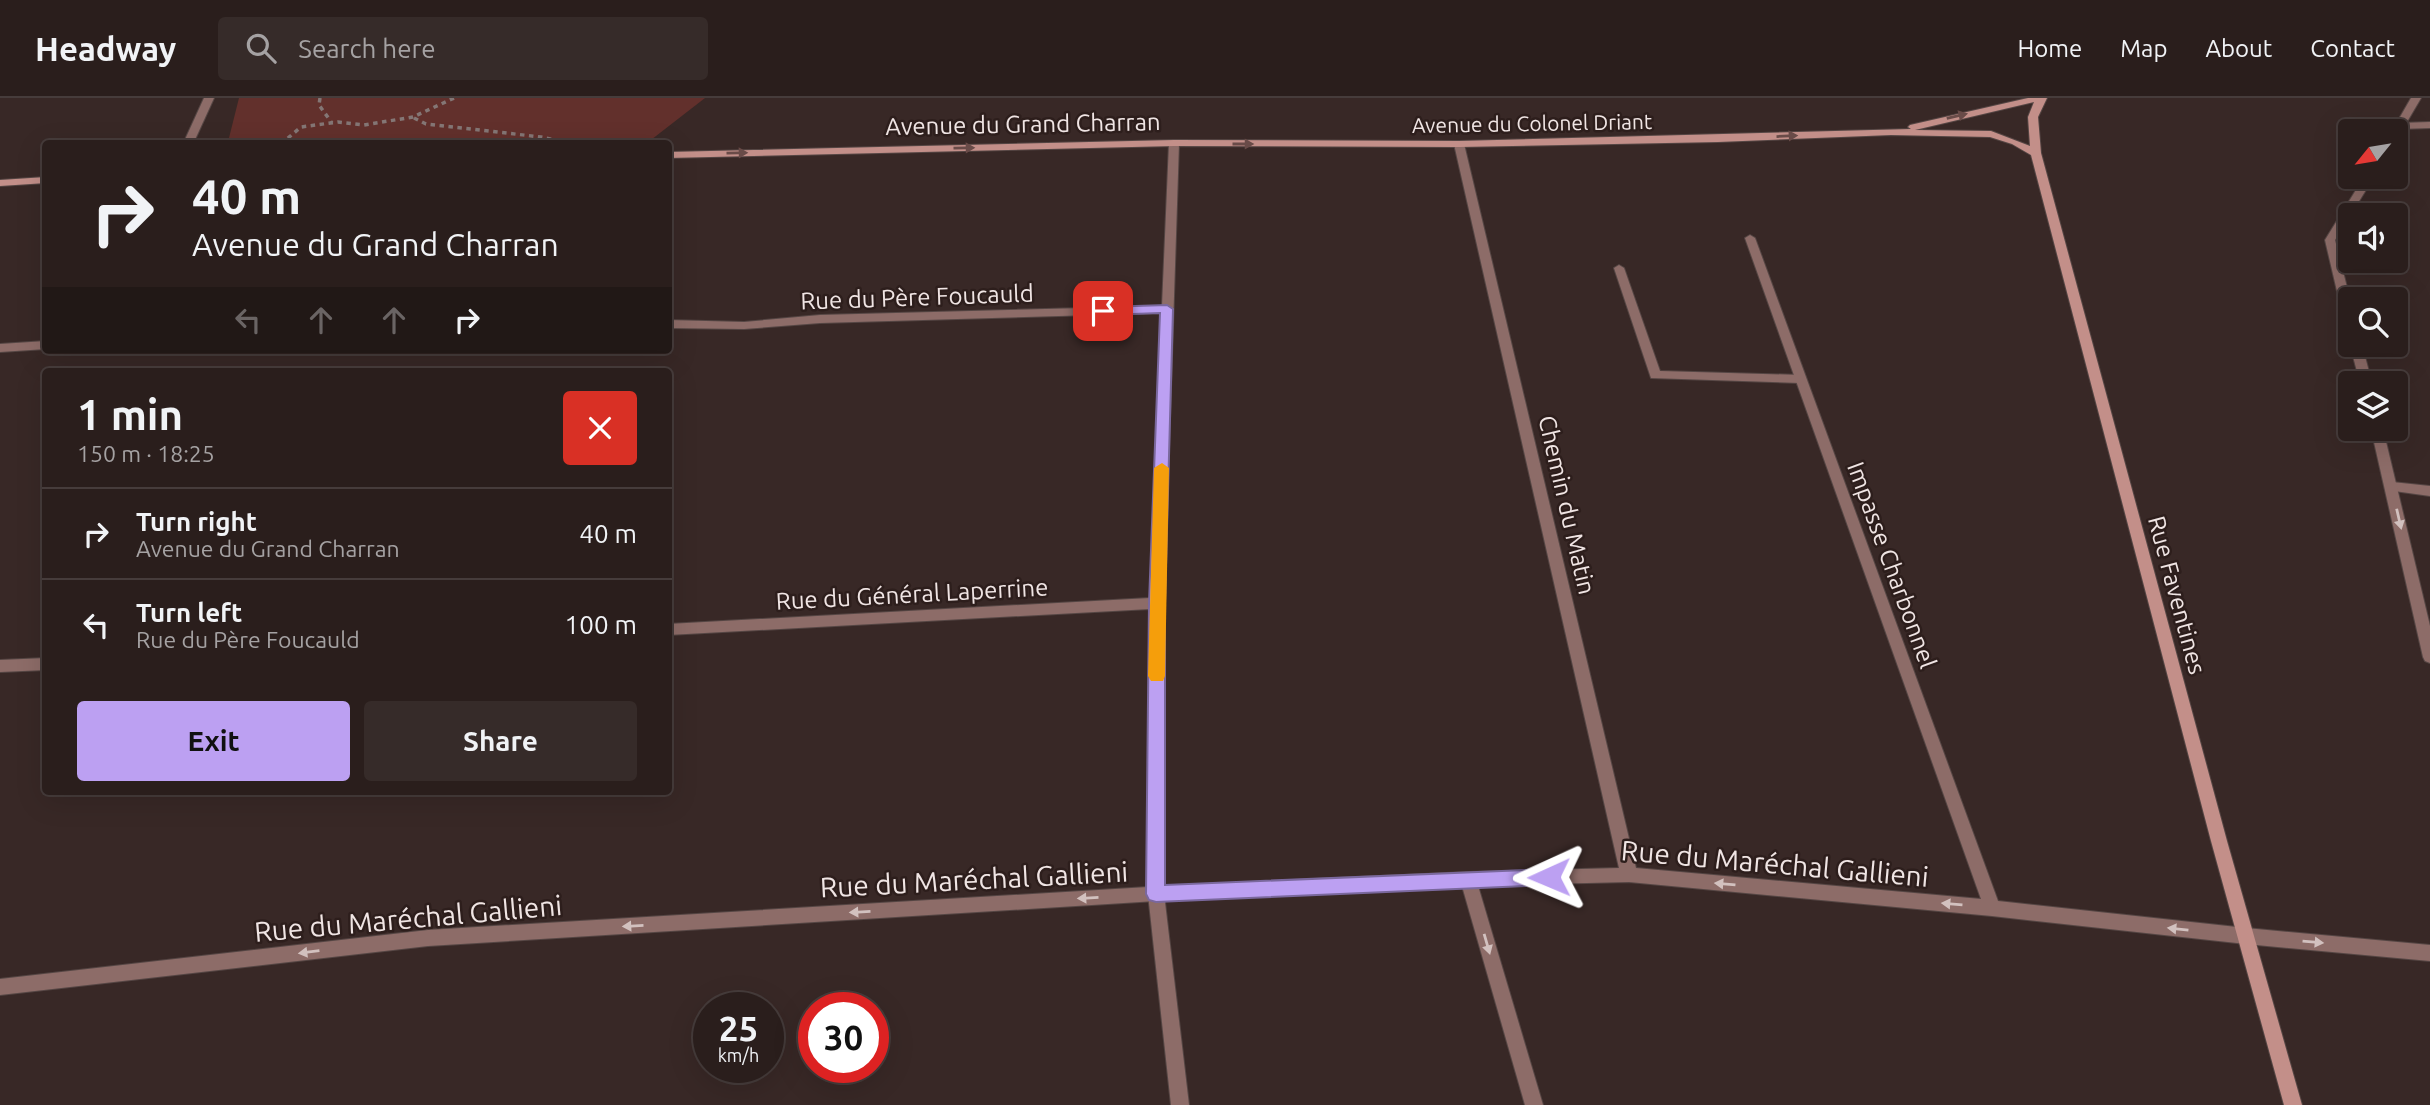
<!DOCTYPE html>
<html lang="en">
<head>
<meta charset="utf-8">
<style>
	:root { --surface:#2a1e1c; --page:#362b29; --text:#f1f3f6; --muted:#a5a2a3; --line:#463c3b; --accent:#bca0f2 }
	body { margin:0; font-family:Ubuntu,sans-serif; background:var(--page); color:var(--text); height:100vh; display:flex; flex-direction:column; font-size:26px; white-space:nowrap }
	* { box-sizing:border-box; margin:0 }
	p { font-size:23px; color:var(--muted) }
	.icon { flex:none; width:38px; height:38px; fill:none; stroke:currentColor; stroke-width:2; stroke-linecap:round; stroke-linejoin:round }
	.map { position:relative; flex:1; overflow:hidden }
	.side { position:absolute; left:42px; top:270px; width:630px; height:427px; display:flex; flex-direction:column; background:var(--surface); border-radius:7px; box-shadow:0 7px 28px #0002,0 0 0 2px var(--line) }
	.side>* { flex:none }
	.banner { position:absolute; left:42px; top:42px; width:630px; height:214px; border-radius:7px; box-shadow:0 7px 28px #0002,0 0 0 2px var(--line); background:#2a1e1c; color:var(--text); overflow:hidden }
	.needle { width:46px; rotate:240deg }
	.tools { position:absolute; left:2338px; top:21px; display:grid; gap:14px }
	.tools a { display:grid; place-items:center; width:70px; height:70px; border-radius:7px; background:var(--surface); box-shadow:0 7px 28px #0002,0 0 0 2px var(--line); font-size:35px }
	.speed { position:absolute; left:693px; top:894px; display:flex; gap:14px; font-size:35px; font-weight:700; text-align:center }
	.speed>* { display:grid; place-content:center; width:91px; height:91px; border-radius:50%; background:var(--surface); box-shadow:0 7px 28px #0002,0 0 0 2px var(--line); line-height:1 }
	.speed small { font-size:18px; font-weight:400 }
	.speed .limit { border:10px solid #d22; background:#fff; color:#111 }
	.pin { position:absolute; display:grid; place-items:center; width:60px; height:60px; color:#fff; margin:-30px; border-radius:14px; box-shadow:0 4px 10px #0006 }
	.me { position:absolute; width:77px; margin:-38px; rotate:269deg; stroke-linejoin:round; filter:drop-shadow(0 0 5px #0008) }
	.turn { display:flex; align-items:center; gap:24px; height:147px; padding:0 35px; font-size:32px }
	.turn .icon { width:91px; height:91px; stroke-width:2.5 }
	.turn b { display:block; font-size:49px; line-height:60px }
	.lanes { display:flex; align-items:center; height:66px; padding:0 35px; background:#0003; justify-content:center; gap:35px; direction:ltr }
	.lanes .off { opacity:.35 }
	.round { display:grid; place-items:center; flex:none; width:74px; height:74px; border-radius:7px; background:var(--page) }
	.summary { display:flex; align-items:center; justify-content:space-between; height:119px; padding:0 35px }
	h1 { font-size:42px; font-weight:600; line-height:52px }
	.action { display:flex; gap:14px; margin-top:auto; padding:14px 35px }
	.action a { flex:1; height:80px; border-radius:7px; background:var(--accent); color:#111; font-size:28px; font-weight:600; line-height:80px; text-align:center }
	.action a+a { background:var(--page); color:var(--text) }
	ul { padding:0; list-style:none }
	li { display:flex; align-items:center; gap:21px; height:91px; padding:0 35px; border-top:2px solid var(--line) }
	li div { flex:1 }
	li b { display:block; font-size:26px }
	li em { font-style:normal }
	header { display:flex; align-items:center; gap:42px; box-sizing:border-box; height:98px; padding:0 35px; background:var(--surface); border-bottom:2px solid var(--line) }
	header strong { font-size:33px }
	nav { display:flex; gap:38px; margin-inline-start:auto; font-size:24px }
	.search { width:490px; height:63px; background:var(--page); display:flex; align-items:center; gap:18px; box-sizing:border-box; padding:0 24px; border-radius:7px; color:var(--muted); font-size:26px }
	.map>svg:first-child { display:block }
</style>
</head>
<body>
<header>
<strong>Headway</strong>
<div class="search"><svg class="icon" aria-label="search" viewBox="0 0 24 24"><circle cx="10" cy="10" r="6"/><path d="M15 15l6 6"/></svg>Search here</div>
<nav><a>Home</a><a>Map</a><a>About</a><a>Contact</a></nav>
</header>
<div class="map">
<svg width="2430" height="1007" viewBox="0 0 2430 1007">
	<rect width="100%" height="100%" fill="#382826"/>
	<!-- green -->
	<path fill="#62302c" d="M 239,0 L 705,0 L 647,45 L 231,45 L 228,44 Z"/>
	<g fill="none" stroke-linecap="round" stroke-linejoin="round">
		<defs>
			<g id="lane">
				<path d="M 2430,24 L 2430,30 L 2400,31 L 2395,28 L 2400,25 Z"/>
				<path d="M 1619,167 L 1624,170 L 1660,273 L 1800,277 L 1806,281 L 1800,285 L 1651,280 L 1614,170 Z"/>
				<path d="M 2392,384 L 2430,388 L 2430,398 L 2387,392 L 2386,389 Z"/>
				<path d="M 1468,774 L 1474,776 L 1476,781 L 1543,1007 L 1525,1007 L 1460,781 L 1462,776 Z"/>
				<path d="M 1156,789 L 1162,791 L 1164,796 L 1189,1007 L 1171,1007 L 1148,796 L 1150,791 Z"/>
			</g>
			<g id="street">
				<path d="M 204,0 L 214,0 L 193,46 L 183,46 Z"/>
				<path d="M 2411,0 L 2421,0 L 2401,34 L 2396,37 L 2396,33 L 2392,33 Z"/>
				<path d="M 1174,42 L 1179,45 L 1164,505 L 1164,788 L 1468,774 L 1619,770 L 1454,46 L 1459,43 L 1464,46 L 1636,770 L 1981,801 L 1745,140 L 1750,137 L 1755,140 L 1998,803 L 2246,830 L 2430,847 L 2430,863 L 2246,846 L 1992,818 L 1629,784 L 1468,788 L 1156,803 L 428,848 L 0,897 L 0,881 L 428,832 L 1148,789 L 1150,511 L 668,537 L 668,526 L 1150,500 L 1162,215 L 820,225 L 744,231 L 668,230 L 668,222 L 744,224 L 820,217 L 1162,208 L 1169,45 Z"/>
				<path d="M 2364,79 L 2374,79 L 2335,142 L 2350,201 L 2350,227 L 2344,223 L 2325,142 Z"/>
				<path d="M 46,243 L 46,251 L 0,254 L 0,246 Z"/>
				<path d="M 2350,247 L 2362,247 L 2372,285 L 2360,285 Z"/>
				<path d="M 2371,331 L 2383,331 L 2430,528 L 2430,565 L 2425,563 L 2423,559 Z"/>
				<path d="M 46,560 L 46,572 L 0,574 L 0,562 Z"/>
			</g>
			<g id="secondary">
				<path d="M 2028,0 L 2047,0 L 2038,19 L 2041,55 L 2227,743 L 2302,1007 L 2284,1007 L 2211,743 L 2031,57 L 2012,46 L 1990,39 L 1891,37 L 1718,44 L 1459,49 L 1174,48 L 668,60 L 668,54 L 1174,42 L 1459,43 L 1911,31 L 1908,29 L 1910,27 ZM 2034,4 L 2028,19 L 2030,48 L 1991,33 L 1915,32 Z"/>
				<path d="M 46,79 L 46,85 L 0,88 L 0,82 Z"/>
			</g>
		</defs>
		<!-- lane casing -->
		<use href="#lane" stroke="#554644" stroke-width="2"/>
		<!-- street casing -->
		<use href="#street" stroke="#554644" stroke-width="2"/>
		<!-- secondary casing -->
		<use href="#secondary" stroke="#554644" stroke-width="2"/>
		<!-- path -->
		<g stroke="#847675" stroke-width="3.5" stroke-dasharray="4.5 4.5" stroke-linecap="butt">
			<path d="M 320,0 L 319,7 L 332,25"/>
			<path d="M 414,20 L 426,26 L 541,39 L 574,46"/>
			<path d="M 281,46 L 301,29 L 338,24 L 364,27 L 413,19 L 454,0"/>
		</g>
		<!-- lane -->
		<use href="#lane" fill="#8d6c68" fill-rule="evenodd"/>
		<!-- street -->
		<use href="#street" fill="#8d6c68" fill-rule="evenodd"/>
		<!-- secondary -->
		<use href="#secondary" fill="#c38f89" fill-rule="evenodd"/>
	</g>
	<!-- one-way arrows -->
	<defs><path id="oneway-solid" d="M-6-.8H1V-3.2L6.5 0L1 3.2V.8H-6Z" transform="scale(1.75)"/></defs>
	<g fill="#694b48">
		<use href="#oneway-solid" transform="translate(1957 18) rotate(-13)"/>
		<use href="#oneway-solid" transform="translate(1787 38) rotate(-3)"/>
		<use href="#oneway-solid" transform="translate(1243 46)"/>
		<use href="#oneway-solid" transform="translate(964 50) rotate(-1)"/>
		<use href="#oneway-solid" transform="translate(737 55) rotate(-1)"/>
	</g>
	<g fill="#d2c1bf">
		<use href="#oneway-solid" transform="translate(2399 421) rotate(77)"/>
		<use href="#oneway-solid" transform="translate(1725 786) rotate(-175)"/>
		<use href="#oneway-solid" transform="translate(1088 800) rotate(177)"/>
		<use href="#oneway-solid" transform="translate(1952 806) rotate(-175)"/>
		<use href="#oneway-solid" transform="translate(860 814) rotate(177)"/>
		<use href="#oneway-solid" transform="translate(633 828) rotate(177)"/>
		<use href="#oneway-solid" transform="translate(2178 831) rotate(-174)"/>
		<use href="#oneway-solid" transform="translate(2313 844) rotate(5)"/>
		<use href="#oneway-solid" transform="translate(1487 846) rotate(74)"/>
		<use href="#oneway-solid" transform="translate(309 854) rotate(173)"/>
	</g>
	<!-- route -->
	<path fill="#bca0f2" stroke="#7a689d" stroke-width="2" d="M 1167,207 L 1173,211 L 1165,505 L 1165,787 L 1549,771 L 1555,773 L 1558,779 L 1555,785 L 1549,787 L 1156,804 L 1149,802 L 1146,796 L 1149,505 L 1160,215 L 1103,217 L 1097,213 L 1103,209 Z"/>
	<!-- slow -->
	<path fill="#f59e0b" d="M 1162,365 L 1169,370 L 1165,578 L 1163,583 L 1151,583 L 1148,578 L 1154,370 Z"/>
	<g text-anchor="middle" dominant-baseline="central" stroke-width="5" stroke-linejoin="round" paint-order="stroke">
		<!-- far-street labels -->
		<g font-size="21" fill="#f0e5e4" stroke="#2d1e1c">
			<text transform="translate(1532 25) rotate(-1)">Avenue du Colonel Driant</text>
		</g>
		<!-- street labels -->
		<g font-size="24" fill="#f0e5e4" stroke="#2d1e1c">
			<text transform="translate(1023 26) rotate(-1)">Avenue du Grand Charran</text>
			<text transform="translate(917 199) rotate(-2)">Rue du Père Foucauld</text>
			<text transform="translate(1567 407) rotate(77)">Chemin du Matin</text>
			<text transform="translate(1892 467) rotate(70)">Impasse Charbonnel</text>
			<text transform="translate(912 496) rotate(-3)">Rue du Général Laperrine</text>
			<text transform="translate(2177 497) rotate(75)">Rue Faventines</text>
		</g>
		<!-- near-street labels -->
		<g font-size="28" fill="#f0e5e4" stroke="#2d1e1c">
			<text transform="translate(1775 765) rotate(5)">Rue du Maréchal Gallieni</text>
			<text transform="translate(974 781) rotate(-3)">Rue du Maréchal Gallieni</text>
			<text transform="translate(408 820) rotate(-5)">Rue du Maréchal Gallieni</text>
		</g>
	</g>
</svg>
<div class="tools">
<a><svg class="needle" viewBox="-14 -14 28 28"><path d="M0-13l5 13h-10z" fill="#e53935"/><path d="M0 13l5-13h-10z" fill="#a5a2a3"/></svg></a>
<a><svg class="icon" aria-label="sound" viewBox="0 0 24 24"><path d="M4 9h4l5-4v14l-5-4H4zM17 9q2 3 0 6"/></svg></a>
<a><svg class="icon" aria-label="search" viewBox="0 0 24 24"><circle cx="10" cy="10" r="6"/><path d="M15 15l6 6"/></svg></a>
<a><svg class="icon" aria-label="layers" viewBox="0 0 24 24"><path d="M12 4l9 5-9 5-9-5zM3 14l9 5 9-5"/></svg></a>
</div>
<div class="speed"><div>25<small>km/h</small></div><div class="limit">30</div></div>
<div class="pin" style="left:1103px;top:213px;background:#d93025"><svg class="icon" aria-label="arrive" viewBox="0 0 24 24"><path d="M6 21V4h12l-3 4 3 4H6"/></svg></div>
<svg class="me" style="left:1549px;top:779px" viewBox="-20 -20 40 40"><path d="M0-17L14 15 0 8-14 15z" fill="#bca0f2" stroke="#fff" stroke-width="4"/></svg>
<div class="banner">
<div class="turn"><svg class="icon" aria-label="right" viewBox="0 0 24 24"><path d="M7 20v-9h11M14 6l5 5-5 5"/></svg><div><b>40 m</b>Avenue du Grand Charran</div></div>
<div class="lanes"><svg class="icon off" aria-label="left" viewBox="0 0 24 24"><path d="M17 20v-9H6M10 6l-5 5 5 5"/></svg><svg class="icon off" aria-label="ahead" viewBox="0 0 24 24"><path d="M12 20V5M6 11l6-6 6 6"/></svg><svg class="icon off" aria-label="ahead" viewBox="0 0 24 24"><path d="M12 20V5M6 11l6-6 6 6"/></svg><svg class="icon" aria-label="right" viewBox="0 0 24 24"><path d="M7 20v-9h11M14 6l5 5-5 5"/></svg></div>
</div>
<section class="side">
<div class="summary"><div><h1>1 min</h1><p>150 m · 18:25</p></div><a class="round" style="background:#d93025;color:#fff"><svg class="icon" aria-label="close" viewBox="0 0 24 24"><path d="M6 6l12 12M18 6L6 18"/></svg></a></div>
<ul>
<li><svg class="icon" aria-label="right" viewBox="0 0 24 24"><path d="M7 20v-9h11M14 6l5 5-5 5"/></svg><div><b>Turn right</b><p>Avenue du Grand Charran</p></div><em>40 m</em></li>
<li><svg class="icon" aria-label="left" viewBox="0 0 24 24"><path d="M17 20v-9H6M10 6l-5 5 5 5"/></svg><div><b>Turn left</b><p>Rue du Père Foucauld</p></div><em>100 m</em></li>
</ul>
<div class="action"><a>Exit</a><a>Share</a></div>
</section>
</div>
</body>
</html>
